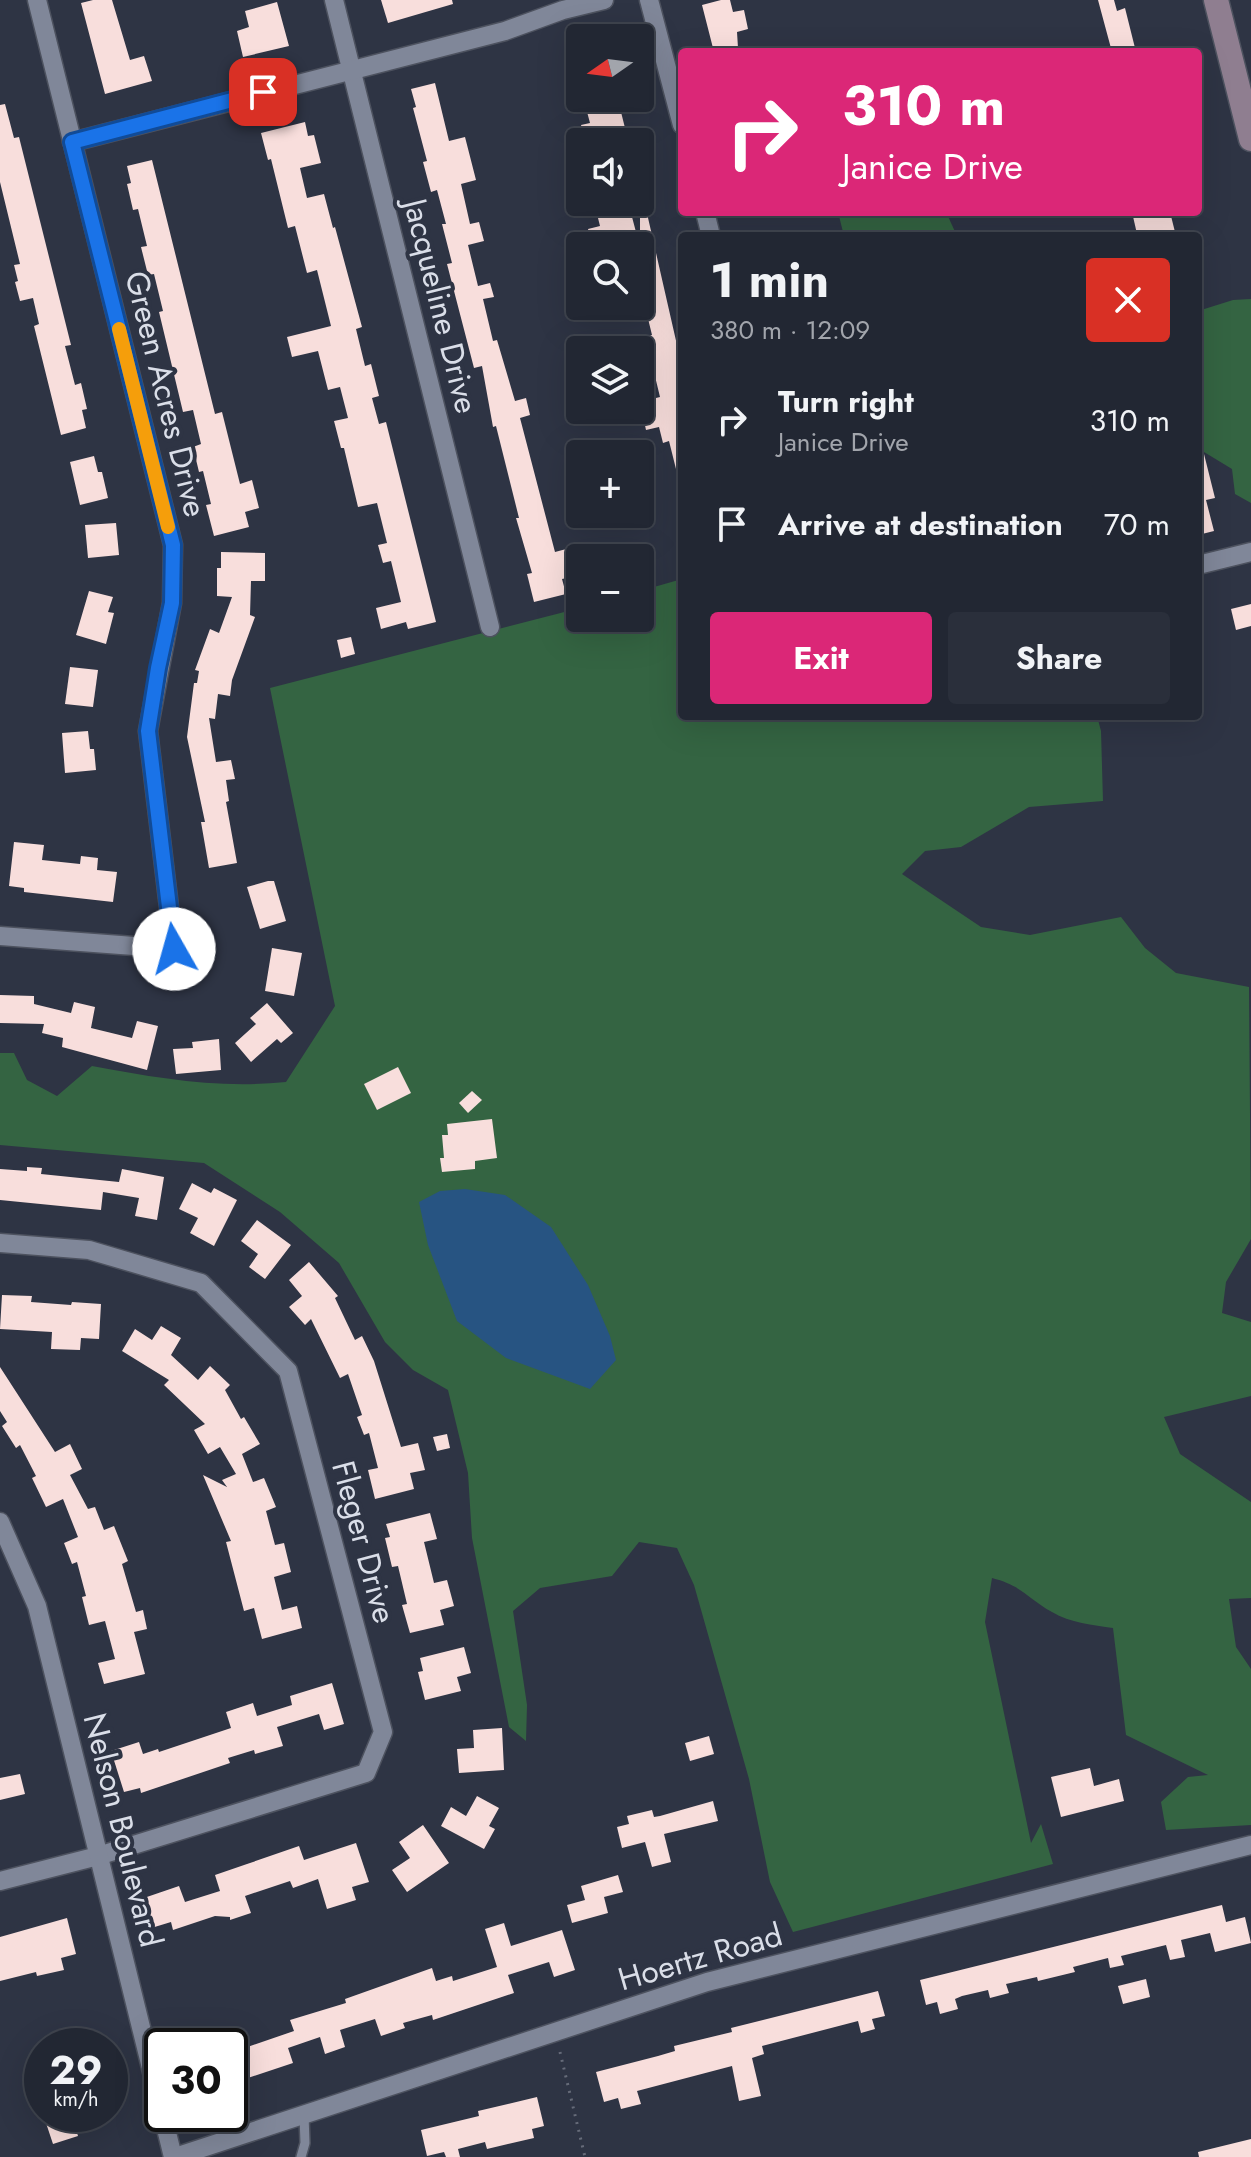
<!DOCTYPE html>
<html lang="en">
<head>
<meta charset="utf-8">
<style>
	:root { --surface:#222733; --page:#2a2f3b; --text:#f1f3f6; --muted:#a2a5ac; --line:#3f444e; --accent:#db2777 }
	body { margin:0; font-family:Jost,sans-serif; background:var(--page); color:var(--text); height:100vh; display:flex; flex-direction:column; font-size:30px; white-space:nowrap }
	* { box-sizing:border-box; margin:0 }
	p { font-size:26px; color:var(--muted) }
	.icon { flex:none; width:44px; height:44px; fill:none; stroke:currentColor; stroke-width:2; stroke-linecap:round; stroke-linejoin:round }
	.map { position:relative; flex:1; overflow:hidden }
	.panel { position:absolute; left:678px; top:232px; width:524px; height:488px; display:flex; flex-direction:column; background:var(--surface); border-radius:8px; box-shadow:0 8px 32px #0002,0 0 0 2px var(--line) }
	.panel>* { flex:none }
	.top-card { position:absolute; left:678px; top:48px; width:524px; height:168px; border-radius:8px; box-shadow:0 8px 32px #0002,0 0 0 2px var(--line); background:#db2777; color:#fff; overflow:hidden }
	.needle { width:52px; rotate:256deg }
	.tools { position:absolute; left:566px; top:24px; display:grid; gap:16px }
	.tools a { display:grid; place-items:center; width:88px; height:88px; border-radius:8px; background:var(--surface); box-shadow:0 8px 32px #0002,0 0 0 2px var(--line); font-size:40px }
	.speed { position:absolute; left:24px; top:2028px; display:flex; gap:16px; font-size:40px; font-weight:700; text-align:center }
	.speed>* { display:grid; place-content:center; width:104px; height:104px; border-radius:50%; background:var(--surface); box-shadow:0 8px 32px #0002,0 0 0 2px var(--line); line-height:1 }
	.speed small { font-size:20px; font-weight:400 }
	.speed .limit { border:4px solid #111; border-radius:12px; background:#fff; color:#111 }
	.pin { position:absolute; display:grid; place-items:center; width:68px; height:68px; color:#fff; margin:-34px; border-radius:16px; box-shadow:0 4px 12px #0006 }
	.me { position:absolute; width:88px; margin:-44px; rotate:353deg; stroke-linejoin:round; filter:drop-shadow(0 0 6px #0008) }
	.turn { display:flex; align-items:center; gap:28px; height:168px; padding:0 32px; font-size:36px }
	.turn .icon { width:104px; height:104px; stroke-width:2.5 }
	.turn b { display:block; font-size:56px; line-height:68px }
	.round { display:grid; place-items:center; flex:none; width:84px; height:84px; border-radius:8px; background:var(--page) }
	.head { display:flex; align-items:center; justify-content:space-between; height:136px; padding:0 32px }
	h1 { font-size:48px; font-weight:700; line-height:60px }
	.action { display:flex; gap:16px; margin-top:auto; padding:16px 32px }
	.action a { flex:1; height:92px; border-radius:8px; background:var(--accent); color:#fff; font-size:32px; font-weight:700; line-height:92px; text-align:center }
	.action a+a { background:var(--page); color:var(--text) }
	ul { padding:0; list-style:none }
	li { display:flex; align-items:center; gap:24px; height:104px; padding:0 32px }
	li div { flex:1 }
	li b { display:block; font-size:30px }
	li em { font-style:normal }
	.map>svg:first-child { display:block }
</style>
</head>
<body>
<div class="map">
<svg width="1251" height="2157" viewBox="0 0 1251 2157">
	<rect width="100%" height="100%" fill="#2e3444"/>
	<!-- green -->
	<g fill="#346442">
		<path d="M 838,212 L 946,212 L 957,236 L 844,236 Z"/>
		<path d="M 1251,299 L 1251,503 L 1235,494 L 1232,469 L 1204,452 L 1198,452 L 1198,311 L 1233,300 Z"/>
		<path d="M 682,579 L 682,716 L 1097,716 L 1101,731 L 1103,801 L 1029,807 L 961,847 L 925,851 L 902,874 L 981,927 L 1030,935 L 1121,917 L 1145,948 L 1176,973 L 1249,987 L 1251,1239 L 1226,1282 L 1222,1313 L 1251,1322 L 1251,1396 L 1164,1417 L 1180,1454 L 1251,1502 L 1251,1598 L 1229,1599 L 1236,1647 L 1251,1669 L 1251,1825 L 1166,1830 L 1161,1802 L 1188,1777 L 1208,1775 L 1126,1735 L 1113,1628 C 1093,1625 1070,1623 1052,1612 C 1027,1598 1023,1586 992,1578 L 985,1622 L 1031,1843 L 1041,1824 L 1053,1864 L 793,1932 L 770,1882 L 749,1779 L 694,1585 L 677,1548 L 639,1542 L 612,1576 L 540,1588 L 513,1611 L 527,1705 L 526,1741 L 509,1727 L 472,1538 L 468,1473 L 448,1390 L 413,1370 L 385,1342 L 339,1263 L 280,1212 L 204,1163 L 0,1145 L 0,1053 L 14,1053 L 27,1080 L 57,1096 L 92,1066 C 157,1078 219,1089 286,1082 L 335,1006 L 270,688 L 580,608 L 580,618 L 640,618 L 640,591 Z"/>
	</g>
	<!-- water -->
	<path fill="#275482" d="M 465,1189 L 505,1195 L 551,1227 L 588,1285 L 610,1336 L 616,1360 L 590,1389 L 506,1358 L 457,1321 L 428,1245 L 419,1202 L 440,1191 Z"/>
	<!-- building -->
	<g fill="#f8dedc">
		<path d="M 93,0 L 112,0 L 130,60 L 144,56 L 152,81 L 105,94 L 81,3 Z"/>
		<path d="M 381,0 L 452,0 L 453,4 L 388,23 Z"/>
		<path d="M 721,0 L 730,0 L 733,12 L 744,10 L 748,29 L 737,32 L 738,48 L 714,52 L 702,5 Z"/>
		<path d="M 1098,0 L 1114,0 L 1117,11 L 1125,8 L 1136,52 L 1112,52 Z"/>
		<path d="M 277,2 L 289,46 L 243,57 L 237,31 L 249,27 L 245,11 Z"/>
		<path d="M 435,83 L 449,141 L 465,137 L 476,180 L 461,184 L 470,224 L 479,222 L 484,241 L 468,245 L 478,286 L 490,283 L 494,297 L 483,299 L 493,341 L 497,340 L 515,401 L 526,398 L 530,415 L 520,418 L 555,552 L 570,548 L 577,576 L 562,579 L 566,594 L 534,602 L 527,574 L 532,573 L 516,518 L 519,518 L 496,426 L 493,427 L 482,366 L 474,368 L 447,264 L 452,263 L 442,224 L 446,224 L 437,190 L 431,192 L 423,162 L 427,161 L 413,108 L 416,107 L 411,89 Z"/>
		<path d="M 618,100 L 627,136 L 604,142 L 586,142 L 581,125 L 590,123 L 586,108 Z"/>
		<path d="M 5,104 L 14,138 L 19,137 L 71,345 L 65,346 L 75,385 L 81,383 L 87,409 L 82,410 L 86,428 L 61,435 L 34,326 L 39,324 L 33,298 L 20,301 L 15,282 L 18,281 L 14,265 L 20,264 L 0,182 L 0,105 Z"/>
		<path d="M 305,122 L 308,136 L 314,135 L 321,163 L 300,168 L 307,198 L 324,194 L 333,228 L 335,227 L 362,327 L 356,329 L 365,366 L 371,364 L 379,396 L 372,398 L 379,424 L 386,422 L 436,622 L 408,629 L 406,622 L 381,629 L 376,608 L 401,602 L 391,561 L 383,563 L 378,545 L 387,543 L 377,503 L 358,507 L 344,448 L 341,448 L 334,421 L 348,418 L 340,387 L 328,390 L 318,351 L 292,357 L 287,337 L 331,326 L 317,270 L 307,273 L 295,226 L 288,228 L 271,159 L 268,160 L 261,133 Z"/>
		<path d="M 152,160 L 215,414 L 222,412 L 240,484 L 252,480 L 259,508 L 245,512 L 249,527 L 214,536 L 206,505 L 211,504 L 203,471 L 199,472 L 193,447 L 201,444 L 193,410 L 183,412 L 159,312 L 163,311 L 154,274 L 148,275 L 141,247 L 147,246 L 138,209 L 133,210 L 127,184 L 131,183 L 127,166 Z"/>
		<path d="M 594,202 L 628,202 L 636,232 L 640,231 L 640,209 L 646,209 L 677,345 L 682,344 L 682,373 L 676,375 L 682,398 L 682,472 L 677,473 L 669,441 L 663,443 L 659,427 L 646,430 L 640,402 L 660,397 L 652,364 L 640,367 L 640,350 L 612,350 L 611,345 L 652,335 L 640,286 L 640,246 L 601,246 L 600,242 L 592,244 L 588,229 L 600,226 Z"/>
		<path d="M 1132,212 L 1170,212 L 1176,236 L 1137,234 Z"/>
		<path d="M 1203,450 L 1215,498 L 1206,500 L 1214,531 L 1198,535 L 1198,451 Z"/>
		<path d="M 94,456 L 98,472 L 102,472 L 108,498 L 80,505 L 70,462 Z"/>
		<path d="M 116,523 L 119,555 L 88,558 L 85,525 Z"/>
		<path d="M 221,552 L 265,553 L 265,581 L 251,581 L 250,615 L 255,617 L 232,680 L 230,696 L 218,694 L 215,719 L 209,718 L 216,762 L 231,760 L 235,779 L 226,780 L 229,801 L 226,802 L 237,863 L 209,868 L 201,822 L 205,822 L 187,737 L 194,683 L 197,683 L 199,671 L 195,670 L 210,629 L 219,633 L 232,597 L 217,596 L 217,568 L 221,568 Z"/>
		<path d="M 89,591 L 113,597 L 108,612 L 114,613 L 106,644 L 76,635 Z"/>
		<path d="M 1251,604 L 1251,626 L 1236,630 L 1231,609 Z"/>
		<path d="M 351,637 L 355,654 L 341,658 L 337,640 Z"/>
		<path d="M 70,667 L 98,670 L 93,707 L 65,704 Z"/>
		<path d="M 88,731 L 90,749 L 94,749 L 96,770 L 65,773 L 62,733 Z"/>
		<path d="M 14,842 L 44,845 L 42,860 L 80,864 L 81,856 L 98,858 L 97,870 L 117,872 L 113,902 L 24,892 L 24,888 L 9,886 Z"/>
		<path d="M 268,881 L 274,881 L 286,921 L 260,929 L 247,887 Z"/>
		<path d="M 272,948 L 302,953 L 294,996 L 265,991 Z"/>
		<path d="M 0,995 L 34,996 L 34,1004 L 71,1013 L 74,1002 L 95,1007 L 91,1028 L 132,1038 L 137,1021 L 158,1026 L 147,1070 L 62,1047 L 63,1038 L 42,1033 L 44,1024 L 0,1023 Z"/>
		<path d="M 267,1003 L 293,1033 L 281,1043 L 277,1039 L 251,1062 L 235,1043 L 256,1024 L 250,1018 Z"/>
		<path d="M 219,1039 L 221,1070 L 176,1074 L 173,1049 L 193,1048 L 192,1042 Z"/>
		<path d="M 398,1067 L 411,1093 L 377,1110 L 364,1084 Z"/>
		<path d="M 472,1091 L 482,1100 L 468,1113 L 459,1103 Z"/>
		<path d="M 492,1119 L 497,1158 L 475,1161 L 475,1169 L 442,1172 L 440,1158 L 444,1158 L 442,1135 L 448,1135 L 447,1124 Z"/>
		<path d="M 27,1167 L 42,1168 L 41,1174 L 119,1182 L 122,1169 L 164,1177 L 157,1220 L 135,1216 L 139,1198 L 103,1192 L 101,1210 L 0,1200 L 0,1169 L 27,1171 Z"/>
		<path d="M 192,1183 L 211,1193 L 214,1188 L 237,1200 L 214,1246 L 190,1233 L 198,1218 L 179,1209 Z"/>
		<path d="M 257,1220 L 291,1245 L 265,1279 L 249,1267 L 258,1254 L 241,1241 Z"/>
		<path d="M 309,1262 L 338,1296 L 335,1298 L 355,1340 L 362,1336 L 374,1361 L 401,1447 L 418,1443 L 425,1470 L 410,1473 L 414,1489 L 375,1499 L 368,1470 L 378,1468 L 369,1433 L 364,1435 L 357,1417 L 362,1415 L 348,1374 L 340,1378 L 311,1319 L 305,1325 L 289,1307 L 302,1296 L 289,1280 Z"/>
		<path d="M 2,1295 L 32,1296 L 31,1302 L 71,1305 L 72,1302 L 101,1304 L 99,1339 L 81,1338 L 80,1350 L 51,1349 L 52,1332 L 0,1329 Z"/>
		<path d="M 161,1326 L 181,1338 L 171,1355 L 198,1380 L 210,1366 L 230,1385 L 225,1390 L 241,1419 L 244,1417 L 260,1444 L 242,1454 L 253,1482 L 264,1478 L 276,1507 L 266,1511 L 275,1545 L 284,1543 L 291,1572 L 274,1577 L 282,1610 L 297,1606 L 302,1628 L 262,1639 L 254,1608 L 244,1611 L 226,1542 L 231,1541 L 203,1475 L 227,1487 L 222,1480 L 236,1474 L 220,1447 L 208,1454 L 194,1430 L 205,1424 L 164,1385 L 169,1380 L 122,1351 L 135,1329 L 152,1340 Z"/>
		<path d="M 0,1367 L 55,1452 L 70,1444 L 82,1469 L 70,1475 L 88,1509 L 95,1507 L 104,1530 L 114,1526 L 128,1561 L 122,1564 L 136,1612 L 143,1610 L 147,1629 L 134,1632 L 145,1674 L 104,1684 L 98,1663 L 115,1659 L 105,1621 L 89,1625 L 82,1597 L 86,1596 L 77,1562 L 72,1564 L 64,1543 L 78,1537 L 63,1499 L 46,1507 L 32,1478 L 36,1476 L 20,1445 L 16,1448 L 2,1426 L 7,1422 L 0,1411 Z"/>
		<path d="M 447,1434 L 450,1448 L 437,1451 L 433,1437 Z"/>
		<path d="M 430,1513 L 437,1539 L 424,1542 L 434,1583 L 447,1580 L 454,1606 L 440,1610 L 444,1625 L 410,1633 L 402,1605 L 407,1604 L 398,1566 L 392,1567 L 385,1538 L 390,1537 L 386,1524 Z"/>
		<path d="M 464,1647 L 471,1673 L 457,1677 L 461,1691 L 425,1700 L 418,1672 L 423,1671 L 420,1658 Z"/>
		<path d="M 332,1683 L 344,1724 L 324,1730 L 319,1714 L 277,1727 L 283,1746 L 255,1754 L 254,1750 L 228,1758 L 230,1763 L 141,1793 L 140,1788 L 124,1792 L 111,1751 L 139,1742 L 143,1754 L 158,1749 L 159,1752 L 231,1728 L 226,1712 L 253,1703 L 257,1716 L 292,1705 L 290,1696 Z"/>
		<path d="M 502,1728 L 504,1770 L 459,1773 L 457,1749 L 474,1748 L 473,1730 Z"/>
		<path d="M 709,1736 L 714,1754 L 690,1761 L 685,1743 Z"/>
		<path d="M 1090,1768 L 1094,1786 L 1119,1779 L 1124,1801 L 1061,1817 L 1051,1777 Z"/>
		<path d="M 20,1774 L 25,1794 L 0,1800 L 0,1778 Z"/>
		<path d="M 477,1796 L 499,1808 L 489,1826 L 495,1829 L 484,1849 L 441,1826 L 451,1807 L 466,1816 Z"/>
		<path d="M 713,1801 L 718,1821 L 664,1834 L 671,1862 L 652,1867 L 645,1842 L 622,1848 L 617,1827 L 629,1824 L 627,1816 L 652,1810 L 654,1817 L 660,1816 Z"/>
		<path d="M 423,1825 L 449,1863 L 407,1892 L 392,1870 L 410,1858 L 399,1842 Z"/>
		<path d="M 356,1843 L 369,1882 L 352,1887 L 356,1900 L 327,1909 L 318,1879 L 293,1888 L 290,1881 L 245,1896 L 251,1913 L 230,1920 L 230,1917 L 215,1916 L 173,1930 L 171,1922 L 148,1929 L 138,1900 L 179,1886 L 185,1902 L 220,1891 L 215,1875 L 247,1864 L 299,1846 L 304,1860 Z"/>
		<path d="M 618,1875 L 623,1892 L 604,1897 L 608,1913 L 572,1923 L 567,1905 L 585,1900 L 581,1886 Z"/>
		<path d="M 1222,1905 L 1226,1922 L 1245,1917 L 1251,1943 L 1215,1952 L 1210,1933 L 1181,1940 L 1185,1957 L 1170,1960 L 1166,1945 L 1121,1956 L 1124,1965 L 1110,1968 L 1108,1958 L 1073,1967 L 1075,1972 L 1038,1981 L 1037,1977 L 1006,1984 L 1009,1993 L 990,1998 L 988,1990 L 962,1996 L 955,1999 L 958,2009 L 940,2014 L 937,2002 L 926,2005 L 920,1980 Z"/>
		<path d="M 67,1918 L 76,1954 L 61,1958 L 64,1970 L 37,1976 L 36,1972 L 0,1981 L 0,1937 Z"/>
		<path d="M 504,1923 L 511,1946 L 562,1930 L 575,1970 L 554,1977 L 549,1962 L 508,1975 L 514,1993 L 433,2020 L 432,2015 L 403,2023 L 405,2028 L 381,2036 L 375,2019 L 340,2030 L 345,2047 L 325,2054 L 320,2037 L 288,2048 L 293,2063 L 230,2084 L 230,2053 L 294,2031 L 290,2020 L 346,2003 L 345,1999 L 432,1968 L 436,1981 L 452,1976 L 453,1981 L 497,1967 L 485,1929 Z"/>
		<path d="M 1146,1979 L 1150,1997 L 1123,2004 L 1118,1986 Z"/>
		<path d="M 878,1991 L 885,2016 L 872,2019 L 875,2029 L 861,2033 L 858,2021 L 762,2046 L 764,2054 L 752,2058 L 761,2096 L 739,2101 L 732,2066 L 637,2091 L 641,2104 L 621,2109 L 618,2098 L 604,2102 L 596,2072 L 658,2056 L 675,2051 L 674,2046 L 732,2032 L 731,2028 Z"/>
		<path d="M 537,2097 L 544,2126 L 532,2129 L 534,2138 L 487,2149 L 485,2142 L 458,2149 L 460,2157 L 446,2157 L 444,2152 L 427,2156 L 421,2130 L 479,2116 L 478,2111 Z"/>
		<path d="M 43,2114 L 71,2114 L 78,2136 L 53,2144 Z"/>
		<path d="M 1251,2139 L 1251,2157 L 1199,2157 L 1198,2152 Z"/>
	</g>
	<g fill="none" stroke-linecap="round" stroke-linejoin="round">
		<defs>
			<path id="lane" d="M 301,2157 L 305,2143 L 304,2115"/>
			<g id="street">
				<path d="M 334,0 L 490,627"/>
				<path d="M 649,0 L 682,125"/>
				<path d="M 72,142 L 505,31 L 563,10 L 604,0"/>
				<path d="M 705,212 L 711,236"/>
				<path d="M 1198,565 L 1251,552"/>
				<path d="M 0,936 L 174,949 L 148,731 L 172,603 L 173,545 L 37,0"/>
				<path d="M 0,1243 L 89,1250 L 201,1283 L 288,1371 L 383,1732 L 366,1773 L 98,1856 L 0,1881"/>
				<path d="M 0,1522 L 37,1606 L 173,2157"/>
				<path d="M 175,2157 L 707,1982 L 1251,1845"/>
			</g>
			<path id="secondary" d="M 1216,0 L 1251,139"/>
		</defs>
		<!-- lane casing -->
		<use href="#lane" stroke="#4d525f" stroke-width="12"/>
		<!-- street casing -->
		<use href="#street" stroke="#4d525f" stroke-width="21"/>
		<!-- secondary casing -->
		<use href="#secondary" stroke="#4d525f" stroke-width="27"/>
		<!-- path -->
		<path stroke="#666b79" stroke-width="3" stroke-dasharray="2 6" stroke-linecap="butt" d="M 560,2052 L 585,2157"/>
		<!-- lane -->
		<use href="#lane" stroke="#808799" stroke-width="9"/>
		<!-- street -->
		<use href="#street" stroke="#808799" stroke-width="18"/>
		<!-- secondary -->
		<use href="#secondary" stroke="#8f7e90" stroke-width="24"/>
	</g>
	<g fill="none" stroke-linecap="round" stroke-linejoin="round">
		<defs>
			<path id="route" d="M 174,949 L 148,731 L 158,668 L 172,603 L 173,545 L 72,142 L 263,92"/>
		</defs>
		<!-- route casing -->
		<use href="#route" stroke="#114b97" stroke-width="20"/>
		<!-- route -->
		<use href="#route" stroke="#1a73e8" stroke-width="14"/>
		<!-- slow -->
		<path stroke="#f59e0b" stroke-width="14" d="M 119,329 L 168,527"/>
	</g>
	<g text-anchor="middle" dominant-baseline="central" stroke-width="8" stroke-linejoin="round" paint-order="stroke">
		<!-- street labels -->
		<g font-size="32" fill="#dadee8" stroke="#2e3444">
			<text transform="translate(441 306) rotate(76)">Jacqueline Drive</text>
			<text transform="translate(166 394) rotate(76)">Green Acres Drive</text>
			<text transform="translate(364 1542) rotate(75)">Fleger Drive</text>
			<text transform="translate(123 1830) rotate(76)">Nelson Boulevard</text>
			<text transform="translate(700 1957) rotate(-16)">Hoertz Road</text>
		</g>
	</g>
</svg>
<div class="tools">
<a><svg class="needle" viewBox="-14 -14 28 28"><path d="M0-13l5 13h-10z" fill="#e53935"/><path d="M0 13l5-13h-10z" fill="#a2a5ac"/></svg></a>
<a><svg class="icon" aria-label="sound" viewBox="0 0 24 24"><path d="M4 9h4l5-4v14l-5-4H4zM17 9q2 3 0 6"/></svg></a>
<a><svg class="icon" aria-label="search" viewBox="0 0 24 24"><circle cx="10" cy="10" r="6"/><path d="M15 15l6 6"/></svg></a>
<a><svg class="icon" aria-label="layers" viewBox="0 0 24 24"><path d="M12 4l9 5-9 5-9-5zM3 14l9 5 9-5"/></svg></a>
<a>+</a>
<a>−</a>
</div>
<div class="speed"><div>29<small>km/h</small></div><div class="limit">30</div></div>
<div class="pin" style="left:263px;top:92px;background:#d93025"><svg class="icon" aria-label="arrive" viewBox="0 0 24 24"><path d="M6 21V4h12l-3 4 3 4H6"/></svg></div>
<svg class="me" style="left:174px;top:949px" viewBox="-20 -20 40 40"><circle r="19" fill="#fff"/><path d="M0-13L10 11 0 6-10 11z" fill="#1a73e8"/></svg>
<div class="top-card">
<div class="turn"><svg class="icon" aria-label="right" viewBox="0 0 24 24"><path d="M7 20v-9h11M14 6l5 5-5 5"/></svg><div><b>310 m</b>Janice Drive</div></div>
</div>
<section class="panel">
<div class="head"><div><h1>1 min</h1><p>380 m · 12:09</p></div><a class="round" style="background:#d93025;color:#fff"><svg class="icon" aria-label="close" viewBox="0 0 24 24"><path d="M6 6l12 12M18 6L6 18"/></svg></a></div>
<ul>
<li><svg class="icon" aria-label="right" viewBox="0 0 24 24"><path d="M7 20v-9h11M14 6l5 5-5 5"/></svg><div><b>Turn right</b><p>Janice Drive</p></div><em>310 m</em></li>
<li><svg class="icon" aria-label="arrive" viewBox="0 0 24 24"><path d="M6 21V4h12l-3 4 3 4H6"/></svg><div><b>Arrive at destination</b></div><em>70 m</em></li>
</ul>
<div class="action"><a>Exit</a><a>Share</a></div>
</section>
</div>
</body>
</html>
